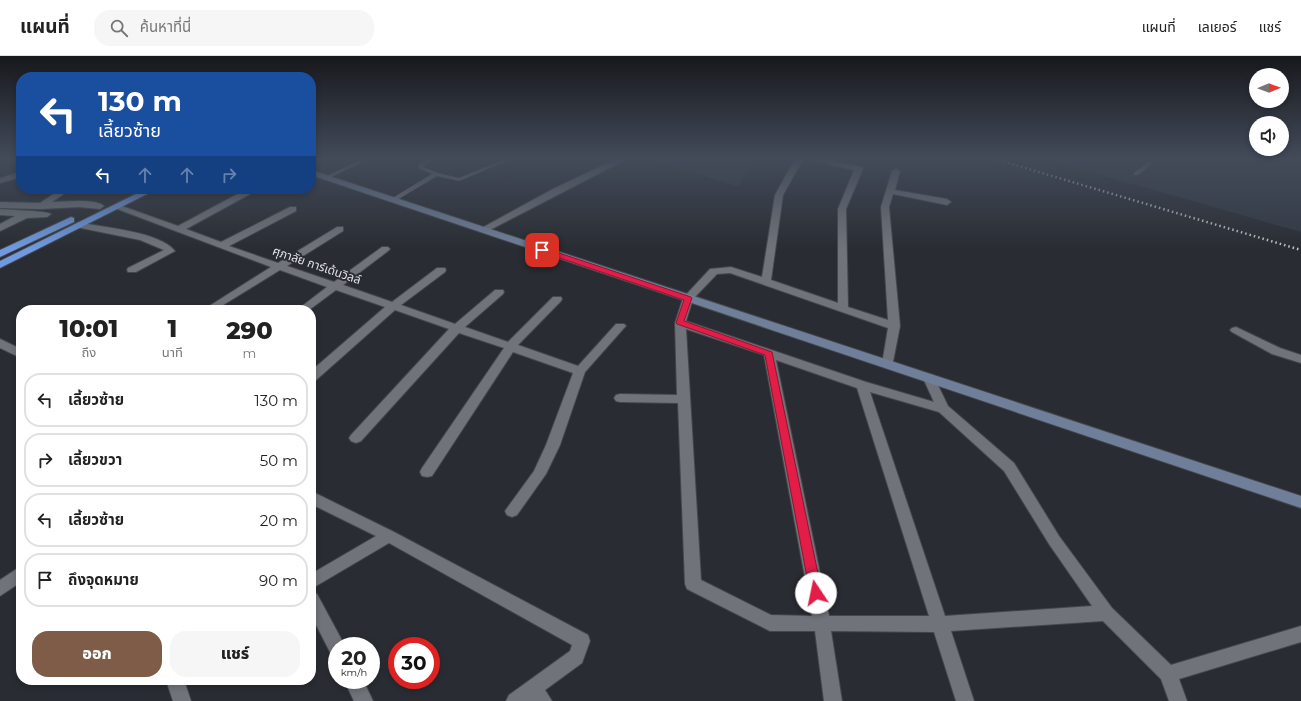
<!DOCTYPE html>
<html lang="th">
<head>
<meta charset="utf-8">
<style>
	:root { --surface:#fff; --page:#f6f6f6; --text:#222; --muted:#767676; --line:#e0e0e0; --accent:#7e5c48 }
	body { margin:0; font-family:Montserrat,"Noto Sans Thai",sans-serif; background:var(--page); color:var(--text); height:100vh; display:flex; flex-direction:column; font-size:15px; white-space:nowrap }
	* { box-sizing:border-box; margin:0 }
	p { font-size:13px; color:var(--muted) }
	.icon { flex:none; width:22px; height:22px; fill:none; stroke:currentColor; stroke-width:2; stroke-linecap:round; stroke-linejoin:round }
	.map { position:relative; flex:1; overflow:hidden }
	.drawer { position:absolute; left:16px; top:249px; width:300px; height:380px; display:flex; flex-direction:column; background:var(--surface); border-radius:16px; box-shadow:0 2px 6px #0003 }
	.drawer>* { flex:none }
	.hud { position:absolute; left:16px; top:16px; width:300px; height:122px; border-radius:16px; box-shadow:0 2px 6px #0003; background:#1a4fa0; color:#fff; overflow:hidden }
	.needle { width:26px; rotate:89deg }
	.buttons { position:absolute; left:1249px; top:12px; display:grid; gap:8px }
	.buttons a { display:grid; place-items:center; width:40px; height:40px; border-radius:50%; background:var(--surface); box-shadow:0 2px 6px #0003; font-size:20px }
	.speed { position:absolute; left:328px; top:581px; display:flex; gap:8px; font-size:20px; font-weight:700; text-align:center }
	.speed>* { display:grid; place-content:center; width:52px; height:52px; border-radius:50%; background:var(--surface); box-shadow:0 2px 6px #0003; line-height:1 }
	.speed small { font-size:10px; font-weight:400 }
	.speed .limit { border:6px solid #d22; background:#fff; color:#111 }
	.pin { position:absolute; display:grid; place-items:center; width:34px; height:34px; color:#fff; margin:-17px; border-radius:8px; box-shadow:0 2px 6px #0006 }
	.me { position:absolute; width:44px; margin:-22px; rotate:349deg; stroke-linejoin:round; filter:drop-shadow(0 0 3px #0008) }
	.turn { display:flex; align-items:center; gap:14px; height:84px; padding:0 16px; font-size:18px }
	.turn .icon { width:52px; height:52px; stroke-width:2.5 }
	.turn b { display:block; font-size:28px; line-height:34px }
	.lanes { display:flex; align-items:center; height:38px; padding:0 16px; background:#0003; justify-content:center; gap:20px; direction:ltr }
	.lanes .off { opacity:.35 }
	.eta { display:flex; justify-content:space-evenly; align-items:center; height:68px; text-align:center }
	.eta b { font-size:24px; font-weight:800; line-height:28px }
	.primary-button { display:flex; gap:8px; margin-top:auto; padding:8px 16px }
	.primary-button a { flex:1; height:46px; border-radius:16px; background:var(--accent); color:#fff; font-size:16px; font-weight:800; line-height:46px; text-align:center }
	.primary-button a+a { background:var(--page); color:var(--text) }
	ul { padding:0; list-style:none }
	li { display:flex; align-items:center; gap:12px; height:54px; margin:0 8px 6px; padding:0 8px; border:2px solid var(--line); border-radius:16px }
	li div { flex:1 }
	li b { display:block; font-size:15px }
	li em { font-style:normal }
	header { display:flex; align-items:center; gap:24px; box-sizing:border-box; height:56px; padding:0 20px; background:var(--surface); border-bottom:1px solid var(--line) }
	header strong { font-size:19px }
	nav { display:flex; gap:22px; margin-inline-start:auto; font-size:14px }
	.search { width:280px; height:36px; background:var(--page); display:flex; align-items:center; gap:10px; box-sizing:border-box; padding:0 14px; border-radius:16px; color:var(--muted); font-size:15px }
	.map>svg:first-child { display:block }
</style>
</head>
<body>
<header>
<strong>แผนที่</strong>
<div class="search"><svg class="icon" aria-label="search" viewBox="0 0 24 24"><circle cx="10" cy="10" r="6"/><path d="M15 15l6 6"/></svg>ค้นหาที่นี่</div>
<nav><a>แผนที่</a><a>เลเยอร์</a><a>แชร์</a></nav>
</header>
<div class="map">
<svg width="1301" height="645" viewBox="0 0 1301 645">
	<rect width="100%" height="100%" fill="#292c32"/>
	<!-- built -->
	<g fill="#323943">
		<path d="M 650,103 L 759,103 L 742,122 L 739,131 Z"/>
		<path d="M 1045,103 L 1301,103 L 1301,176 Z"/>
	</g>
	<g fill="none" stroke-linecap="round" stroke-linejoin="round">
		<defs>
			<g id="lane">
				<path d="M 363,103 L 369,103 L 329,122 L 325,121 Z"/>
				<path d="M 429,103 L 435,103 L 423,110 L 423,111 L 438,117 L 459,122 L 505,103 L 511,103 L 459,125 L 437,120 L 395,145 L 391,145 L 391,143 L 432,118 L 419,112 L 419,108 Z"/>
				<path d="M 1153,103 L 1158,103 L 1138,119 L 1134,119 L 1134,117 Z"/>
			</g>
			<g id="street">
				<path d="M 616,103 L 627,103 L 486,176 L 480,176 L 478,174 L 553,133 Z"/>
				<path d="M 795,103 L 803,103 L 783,139 L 771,224 L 838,247 L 838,153 L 854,114 L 805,103 L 822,103 L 862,111 L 863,113 L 846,153 L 848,251 L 888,264 L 881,151 L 892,115 L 896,113 L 900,115 L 895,134 L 947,143 L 951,146 L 947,149 L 893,138 L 889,151 L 900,270 L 892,311 L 888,312 L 882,308 L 888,272 L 730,217 L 717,218 L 693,243 L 686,265 L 866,326 L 934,346 L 923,322 L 929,318 L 933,319 L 948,350 L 1014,407 L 1059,480 L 1112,552 L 1171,609 L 1301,570 L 1301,586 L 1179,623 L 1187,645 L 1169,645 L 1161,623 L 1103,565 L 951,575 L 974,645 L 956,645 L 934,576 L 831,575 L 842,645 L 824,645 L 815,575 L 770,575 L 687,533 L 685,528 L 678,347 L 620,346 L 616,345 L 614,342 L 616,339 L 620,338 L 677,339 L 675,267 L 683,242 L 710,213 L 731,211 L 762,221 L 775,139 ZM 686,273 L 764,299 L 812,560 L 771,559 L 701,524 ZM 776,304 L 857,332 L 929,560 L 829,560 ZM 870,336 L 939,356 L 1004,415 L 1049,488 L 1092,550 L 945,560 Z"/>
				<path d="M 21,116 L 21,121 L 0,127 L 0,122 Z"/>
				<path d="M 61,133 L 71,133 L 52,146 C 64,146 96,142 104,150 L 100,153 L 79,151 L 41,153 L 0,152 L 0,146 L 40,147 Z"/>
				<path d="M 247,133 L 251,136 L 250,138 L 186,173 L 221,186 L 290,151 L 296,151 L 296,155 L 229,190 L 278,207 L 337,171 L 343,171 L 343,175 L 287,210 L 334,226 L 382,191 L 388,191 L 390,193 L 388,195 L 343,229 L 392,246 L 437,212 L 445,212 L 446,214 L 445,216 L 401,249 L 455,268 L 495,234 L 503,234 L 504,236 L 503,238 L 465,271 L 508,286 L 553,241 L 561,241 L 562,243 L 561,245 L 518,289 L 578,310 L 616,268 L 624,268 L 626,270 L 624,272 L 585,316 L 560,389 L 546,418 L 517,459 L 512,461 L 507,459 L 505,455 L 534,415 L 546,389 L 573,317 L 513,296 L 432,420 L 427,421 L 422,420 L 420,416 L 422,412 L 504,292 L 459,277 L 361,385 L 356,387 L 351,385 L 349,382 L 351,379 L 449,273 L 395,254 L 315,325 L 311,326 L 311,315 L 385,251 L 336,234 L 309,254 L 297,254 L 327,231 L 280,214 L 215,254 L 203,254 L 271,211 L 112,151 L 116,148 L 119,149 L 178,170 Z"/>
				<path d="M 0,153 C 8,154 49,155 51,158 L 47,161 L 27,162 L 0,175 L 0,168 L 15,160 L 0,159 Z"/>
				<path d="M 79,166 C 103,172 159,175 175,195 L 136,216 L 128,216 L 127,214 L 128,212 L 164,194 L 140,184 L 76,171 L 74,169 Z"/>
				<path d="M 1236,271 L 1280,292 L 1301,299 L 1301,307 L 1272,298 L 1232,276 L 1230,274 L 1232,272 Z"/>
				<path d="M 0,283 L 21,293 L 21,302 L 0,292 Z"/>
				<path d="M 311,435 L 394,476 L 588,579 L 590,585 L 582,607 L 545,634 L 552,645 L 506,645 L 509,639 L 570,595 L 572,589 L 389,487 L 311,533 L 311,518 L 376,480 L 311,448 Z"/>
				<path d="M 21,510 L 21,526 L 0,540 L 0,524 Z"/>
				<path d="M 311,536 L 317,538 L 345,590 L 337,590 L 337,600 L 331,598 L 311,559 Z"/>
				<path d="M 166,624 L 184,624 L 191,645 L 173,645 Z"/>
				<path d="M 344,624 L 363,624 L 373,645 L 354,645 Z"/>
			</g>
			<path id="secondary" d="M 311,114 L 1301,440 L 1301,452 L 311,119 Z"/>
			<g id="highway">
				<path d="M 146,133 L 157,133 L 0,212 L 0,205 Z"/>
				<path d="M 71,161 L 74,162 L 74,166 L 0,201 L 0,194 Z"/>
			</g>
		</defs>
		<!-- lane casing -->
		<use href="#lane" stroke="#44474b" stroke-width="1"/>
		<!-- street casing -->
		<use href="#street" stroke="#44474b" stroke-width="2"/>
		<!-- secondary casing -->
		<use href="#secondary" stroke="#44474b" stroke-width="2"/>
		<!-- highway casing -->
		<use href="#highway" stroke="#44474b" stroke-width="2"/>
		<!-- lane -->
		<use href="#lane" fill="#70747a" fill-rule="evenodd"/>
		<!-- street -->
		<use href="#street" fill="#70747a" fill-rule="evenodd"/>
		<!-- secondary -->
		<use href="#secondary" fill="#707f99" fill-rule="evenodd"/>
		<!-- highway -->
		<use href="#highway" fill="#6f9ae2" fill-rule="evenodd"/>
		<!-- rail -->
		<path stroke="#c6c8cc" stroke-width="2.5" stroke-dasharray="1.5 3" stroke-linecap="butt" d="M 995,103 L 1301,194"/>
	</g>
	<!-- sky -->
	<linearGradient id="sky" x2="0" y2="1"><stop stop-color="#17181c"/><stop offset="0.53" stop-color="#434b5a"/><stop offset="1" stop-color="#434b5a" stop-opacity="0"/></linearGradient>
	<rect width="1301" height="194" fill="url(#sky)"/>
	<!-- route -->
	<path fill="#e11d48" stroke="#92132f" d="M 539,192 L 544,192 L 691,241 L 692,242 L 684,265 L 772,296 L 822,537 L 821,541 L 816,543 L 812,541 L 810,537 L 765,299 L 677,268 L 676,267 L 684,244 L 539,195 Z"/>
	<g text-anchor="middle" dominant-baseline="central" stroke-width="4" stroke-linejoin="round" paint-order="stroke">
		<!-- street labels -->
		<g font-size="12" fill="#e2e4e8" stroke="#292c32">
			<text transform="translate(317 209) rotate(19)">ศุภาลัย การ์เด้นวิลล์</text>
		</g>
	</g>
</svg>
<div class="buttons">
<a><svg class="needle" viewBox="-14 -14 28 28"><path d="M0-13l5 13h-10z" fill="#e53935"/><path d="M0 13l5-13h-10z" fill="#767676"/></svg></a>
<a><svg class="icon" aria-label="sound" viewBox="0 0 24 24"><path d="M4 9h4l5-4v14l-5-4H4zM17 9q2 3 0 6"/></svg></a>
</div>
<div class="speed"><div>20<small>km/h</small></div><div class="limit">30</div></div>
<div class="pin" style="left:542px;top:194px;background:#d93025"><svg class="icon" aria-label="arrive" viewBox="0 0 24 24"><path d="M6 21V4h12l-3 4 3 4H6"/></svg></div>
<svg class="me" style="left:816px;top:537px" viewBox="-20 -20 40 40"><circle r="19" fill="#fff"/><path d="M0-13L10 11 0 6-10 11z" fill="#e11d48"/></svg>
<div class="hud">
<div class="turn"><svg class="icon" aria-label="left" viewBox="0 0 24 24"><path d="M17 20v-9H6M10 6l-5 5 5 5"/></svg><div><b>130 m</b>เลี้ยวซ้าย</div></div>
<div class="lanes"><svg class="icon" aria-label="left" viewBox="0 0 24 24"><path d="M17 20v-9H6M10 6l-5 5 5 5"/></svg><svg class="icon off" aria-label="ahead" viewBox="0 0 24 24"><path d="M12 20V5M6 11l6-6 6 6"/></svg><svg class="icon off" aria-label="ahead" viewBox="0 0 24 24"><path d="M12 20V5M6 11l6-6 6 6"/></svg><svg class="icon off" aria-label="right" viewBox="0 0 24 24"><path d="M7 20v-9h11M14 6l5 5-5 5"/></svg></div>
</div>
<section class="drawer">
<div class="eta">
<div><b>10:01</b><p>ถึง</p></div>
<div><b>1</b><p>นาที</p></div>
<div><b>290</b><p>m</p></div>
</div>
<ul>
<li><svg class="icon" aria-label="left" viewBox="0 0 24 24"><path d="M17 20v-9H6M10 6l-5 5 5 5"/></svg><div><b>เลี้ยวซ้าย</b></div><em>130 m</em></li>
<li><svg class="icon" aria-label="right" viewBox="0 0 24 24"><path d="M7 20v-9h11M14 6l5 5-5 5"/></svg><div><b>เลี้ยวขวา</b></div><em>50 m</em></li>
<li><svg class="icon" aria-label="left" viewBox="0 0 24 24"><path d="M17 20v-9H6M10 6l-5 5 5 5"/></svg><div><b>เลี้ยวซ้าย</b></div><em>20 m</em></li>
<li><svg class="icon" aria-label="arrive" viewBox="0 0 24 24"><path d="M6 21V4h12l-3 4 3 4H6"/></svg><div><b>ถึงจุดหมาย</b></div><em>90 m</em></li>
</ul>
<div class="primary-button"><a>ออก</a><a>แชร์</a></div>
</section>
</div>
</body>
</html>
